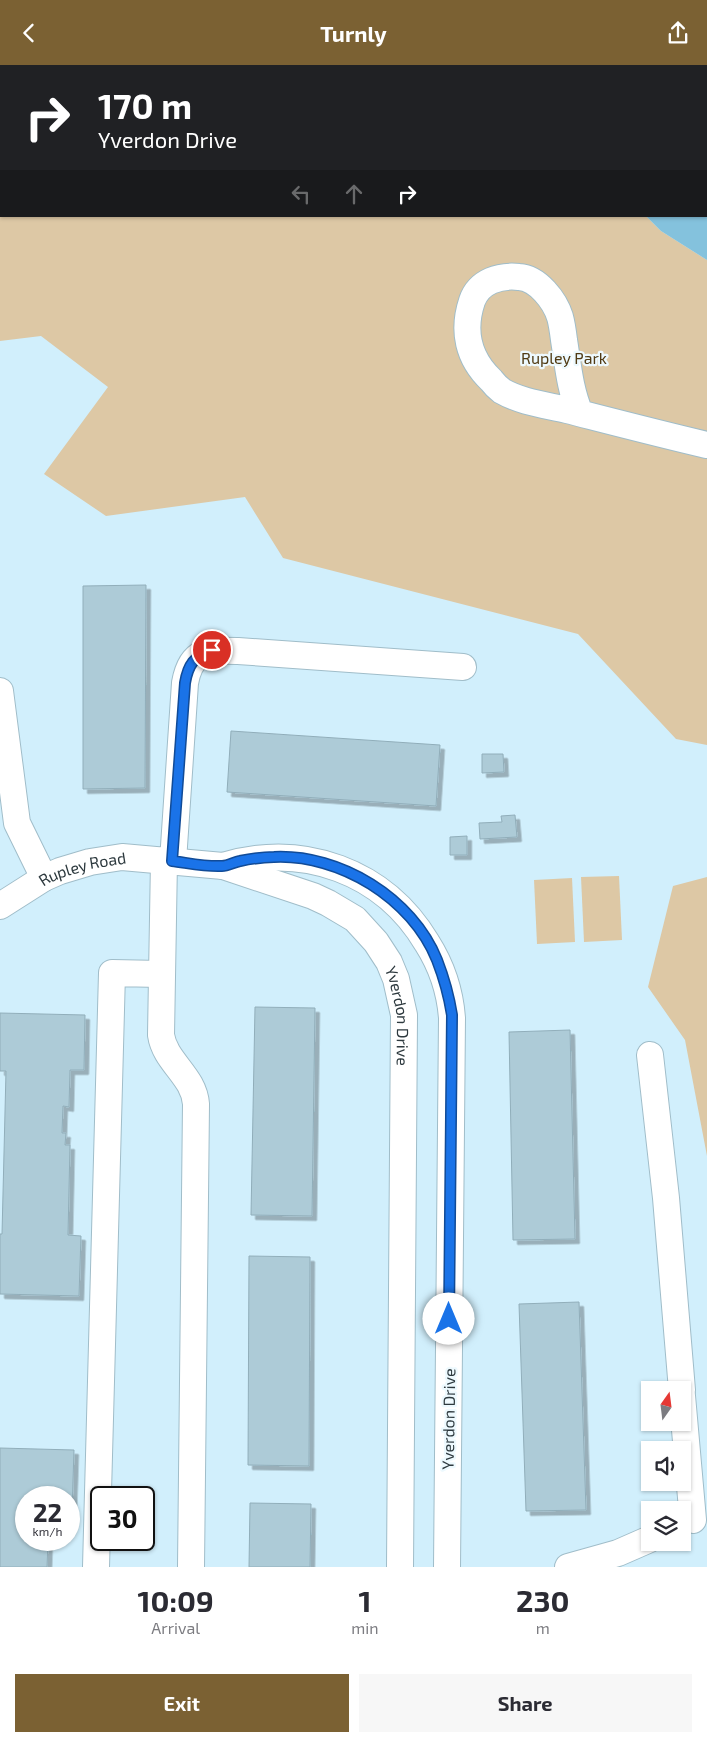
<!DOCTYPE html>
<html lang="en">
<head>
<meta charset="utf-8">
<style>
	:root { --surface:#fff; --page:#f7f7f7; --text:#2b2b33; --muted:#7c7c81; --accent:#7b6133 }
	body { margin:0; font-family:"Exo 2",sans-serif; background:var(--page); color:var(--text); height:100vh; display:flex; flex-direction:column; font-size:19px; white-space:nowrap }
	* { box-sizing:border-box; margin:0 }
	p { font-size:16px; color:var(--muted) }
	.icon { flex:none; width:28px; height:28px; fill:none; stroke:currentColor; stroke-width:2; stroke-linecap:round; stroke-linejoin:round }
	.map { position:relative; height:1502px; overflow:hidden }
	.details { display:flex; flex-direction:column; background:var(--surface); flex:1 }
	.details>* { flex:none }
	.guide { position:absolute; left:0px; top:0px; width:708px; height:152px; box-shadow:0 1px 4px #0004; background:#202124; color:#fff; overflow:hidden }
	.needle { width:32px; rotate:14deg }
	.buttons { position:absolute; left:641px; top:1316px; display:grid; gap:10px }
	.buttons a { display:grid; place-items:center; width:50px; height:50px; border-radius:0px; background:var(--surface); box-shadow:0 1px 4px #0004; font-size:25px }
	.speed { position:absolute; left:15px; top:1421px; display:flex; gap:10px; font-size:25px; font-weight:700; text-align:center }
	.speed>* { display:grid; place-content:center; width:65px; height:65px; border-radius:50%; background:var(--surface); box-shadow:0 1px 4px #0004; line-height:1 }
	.speed small { font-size:12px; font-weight:400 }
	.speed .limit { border:2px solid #111; border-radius:8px; background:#fff; color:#111 }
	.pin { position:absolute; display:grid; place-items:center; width:42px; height:42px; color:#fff; margin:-21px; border:2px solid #fff; border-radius:50%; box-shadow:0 1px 5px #0007 }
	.me { position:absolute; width:55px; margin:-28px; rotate:0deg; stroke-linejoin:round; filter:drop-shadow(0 0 4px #0008) }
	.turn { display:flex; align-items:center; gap:18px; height:105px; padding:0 15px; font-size:22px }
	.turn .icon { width:65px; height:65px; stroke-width:2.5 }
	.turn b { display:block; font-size:35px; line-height:42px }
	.lanes { display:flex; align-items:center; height:48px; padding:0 15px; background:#0003; justify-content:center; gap:25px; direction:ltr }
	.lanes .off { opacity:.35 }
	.eta { display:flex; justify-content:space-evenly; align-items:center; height:85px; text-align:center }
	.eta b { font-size:30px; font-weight:700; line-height:35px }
	.primary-button { display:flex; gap:10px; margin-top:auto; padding:10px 15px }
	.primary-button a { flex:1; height:58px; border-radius:0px; background:var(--accent); color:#fff; font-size:20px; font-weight:700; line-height:58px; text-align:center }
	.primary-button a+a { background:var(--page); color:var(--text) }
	header { display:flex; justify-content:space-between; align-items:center; height:65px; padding:0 15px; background:var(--accent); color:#fff; font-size:22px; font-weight:700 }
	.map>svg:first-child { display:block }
</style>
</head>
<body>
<header><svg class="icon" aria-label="back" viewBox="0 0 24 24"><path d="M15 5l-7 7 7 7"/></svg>Turnly<svg class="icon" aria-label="share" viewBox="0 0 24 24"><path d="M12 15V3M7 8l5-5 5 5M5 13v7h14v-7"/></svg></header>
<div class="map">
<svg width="707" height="1502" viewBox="0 0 707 1502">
	<defs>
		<filter id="shadow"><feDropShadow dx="4.5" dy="4.5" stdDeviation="0" flood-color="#0004"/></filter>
	</defs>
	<rect width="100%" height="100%" fill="#d1effc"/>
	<!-- green -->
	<g fill="#ddc8a5">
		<path d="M 0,0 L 489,1 L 1,1 L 1,151 L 646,151 L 661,166 L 707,195 L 707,680 L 676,674 L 578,569 L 283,493 L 245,432 L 106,451 L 44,409 L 108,322 L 41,271 L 0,276 Z"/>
		<path d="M 619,811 L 622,875 L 584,877 L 581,812 Z"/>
		<path d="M 707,812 L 707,1091 L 685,975 L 648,922 L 673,821 Z"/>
		<path d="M 572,813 L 575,877 L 537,879 L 534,815 Z"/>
	</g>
	<!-- water -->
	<path fill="#84c2dd" d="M 488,0 L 707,0 L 707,195 L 661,166 L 646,151 L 706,151 L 706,1 Z"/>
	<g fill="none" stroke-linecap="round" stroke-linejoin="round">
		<!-- stream -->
		<g stroke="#84c2dd" stroke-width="8">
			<path d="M 228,1 L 228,0"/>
			<path d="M 0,39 L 1,38"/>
		</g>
	</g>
	<!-- building -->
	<g fill="#adcbd7" stroke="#91aeba" filter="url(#shadow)">
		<path d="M 146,520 L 145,723 L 83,724 L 83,521 Z"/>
		<path d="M 231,666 L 440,680 L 436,741 L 227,727 Z"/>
		<path d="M 482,689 L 503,689 L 504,707 L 482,708 Z"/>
		<path d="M 515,750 L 517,772 L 480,774 L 479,758 L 502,757 L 501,751 Z"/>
		<path d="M 467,771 L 467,790 L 450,790 L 450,772 Z"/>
		<path d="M 255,942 L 315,943 L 312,1151 L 251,1150 Z"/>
		<path d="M 0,948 L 85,950 L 84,1005 L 70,1005 L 69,1042 L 63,1041 L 62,1068 L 66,1068 L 65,1080 L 70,1080 L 68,1170 L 81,1171 L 79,1231 L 0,1229 L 0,1169 L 2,1169 L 6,1006 L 0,1006 Z"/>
		<path d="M 570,965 L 575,1174 L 513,1175 L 509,967 Z"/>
		<path d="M 249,1191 L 310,1192 L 309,1401 L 248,1400 Z"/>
		<path d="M 579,1237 L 586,1445 L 526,1446 L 519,1239 Z"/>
		<path d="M 0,1383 L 74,1385 L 72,1446 L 69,1446 L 69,1432 L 26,1432 L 26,1475 L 56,1475 L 56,1477 L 48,1477 L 47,1502 L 0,1502 Z"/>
		<path d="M 250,1438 L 311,1439 L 310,1502 L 249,1502 Z"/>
	</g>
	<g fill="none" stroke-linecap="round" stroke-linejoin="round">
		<defs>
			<g id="minor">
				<path d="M 580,348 C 570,325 568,300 564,275 C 563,267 562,259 560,252 C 555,236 538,213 519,212 C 500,210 479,216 472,236 C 462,266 468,293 491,315 C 494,319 498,323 502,326 C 521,337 546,340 567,345 C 614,357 660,369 707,380"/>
				<path d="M 0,626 L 17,758 L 44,813"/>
				<path d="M 164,795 L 161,970 C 165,997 194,1011 196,1039 L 191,1502"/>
				<path d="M 173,796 L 185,618 C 191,584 208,585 238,586 L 463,602"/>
				<path d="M 223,801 C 303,777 384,806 427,878 C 441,900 450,926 452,953 L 447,1502"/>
				<path id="s1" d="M 0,841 L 44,813 L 60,806 L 90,797 L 122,792 L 223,801 L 313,831 L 328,838 L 355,854 L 376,877 L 389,897 L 396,914 L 404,950 L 400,1502"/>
				<path d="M 650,990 L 666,1133 L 682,1325"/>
				<path d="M 682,1331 L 693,1455"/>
				<path d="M 96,1502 L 112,908 L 161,909"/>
				<path d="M 568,1502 L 618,1488 L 650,1474"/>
			</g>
		</defs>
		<!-- minor casing -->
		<use href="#minor" stroke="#a0bdc9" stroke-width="28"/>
		<!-- minor -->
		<use href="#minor" stroke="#fff" stroke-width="26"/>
	</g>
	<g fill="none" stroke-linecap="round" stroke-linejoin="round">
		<defs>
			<path id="route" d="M 212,585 C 194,591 188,600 185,618 L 172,796 C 188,798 206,802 222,801 C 228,801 234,797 240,796 C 250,794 263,792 274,792 C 340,789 412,833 437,895 C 444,913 449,931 452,950 L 449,1254"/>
		</defs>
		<!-- route casing -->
		<use href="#route" stroke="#114b97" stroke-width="12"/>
		<!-- route -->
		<use href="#route" stroke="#1a73e8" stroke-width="9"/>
	</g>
	<g text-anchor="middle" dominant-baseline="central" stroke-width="4.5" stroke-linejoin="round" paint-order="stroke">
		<!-- park labels -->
		<g font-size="16" fill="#503a13" stroke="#edf9fe">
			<text x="564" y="292">Rupley Park</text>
		</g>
		<!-- street labels -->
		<g font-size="16" fill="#2d393e" stroke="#edf9fe">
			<text stroke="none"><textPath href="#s1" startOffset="92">Rupley Road</textPath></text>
			<text stroke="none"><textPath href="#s1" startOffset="488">Yverdon Drive</textPath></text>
			<text transform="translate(448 1354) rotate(-89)">Yverdon Drive</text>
		</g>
	</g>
</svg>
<div class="buttons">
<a><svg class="needle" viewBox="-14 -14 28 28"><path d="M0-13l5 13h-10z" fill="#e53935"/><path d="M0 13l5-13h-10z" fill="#7c7c81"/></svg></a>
<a><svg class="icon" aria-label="sound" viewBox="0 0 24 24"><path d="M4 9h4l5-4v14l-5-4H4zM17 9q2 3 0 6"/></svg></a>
<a><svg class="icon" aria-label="layers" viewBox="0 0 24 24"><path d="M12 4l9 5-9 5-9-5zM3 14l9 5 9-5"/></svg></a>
</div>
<div class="speed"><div>22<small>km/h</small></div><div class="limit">30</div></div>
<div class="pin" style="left:212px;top:585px;background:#d93025"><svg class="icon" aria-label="arrive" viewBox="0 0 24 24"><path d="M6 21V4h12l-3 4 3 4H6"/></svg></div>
<svg class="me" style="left:449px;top:1254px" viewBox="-20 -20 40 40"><circle r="19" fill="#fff"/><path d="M0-13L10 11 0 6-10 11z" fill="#1a73e8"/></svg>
<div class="guide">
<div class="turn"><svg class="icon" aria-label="right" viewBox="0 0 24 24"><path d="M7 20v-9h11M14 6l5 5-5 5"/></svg><div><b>170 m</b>Yverdon Drive</div></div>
<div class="lanes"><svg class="icon off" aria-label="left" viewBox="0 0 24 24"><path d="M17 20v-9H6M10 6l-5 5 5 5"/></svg><svg class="icon off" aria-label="ahead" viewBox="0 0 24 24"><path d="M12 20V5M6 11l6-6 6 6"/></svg><svg class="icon" aria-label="right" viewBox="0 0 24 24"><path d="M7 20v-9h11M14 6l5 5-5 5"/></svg></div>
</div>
</div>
<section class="details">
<div class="eta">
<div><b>10:09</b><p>Arrival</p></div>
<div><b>1</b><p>min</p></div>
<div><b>230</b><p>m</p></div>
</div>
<div class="primary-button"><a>Exit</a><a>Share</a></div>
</section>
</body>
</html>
